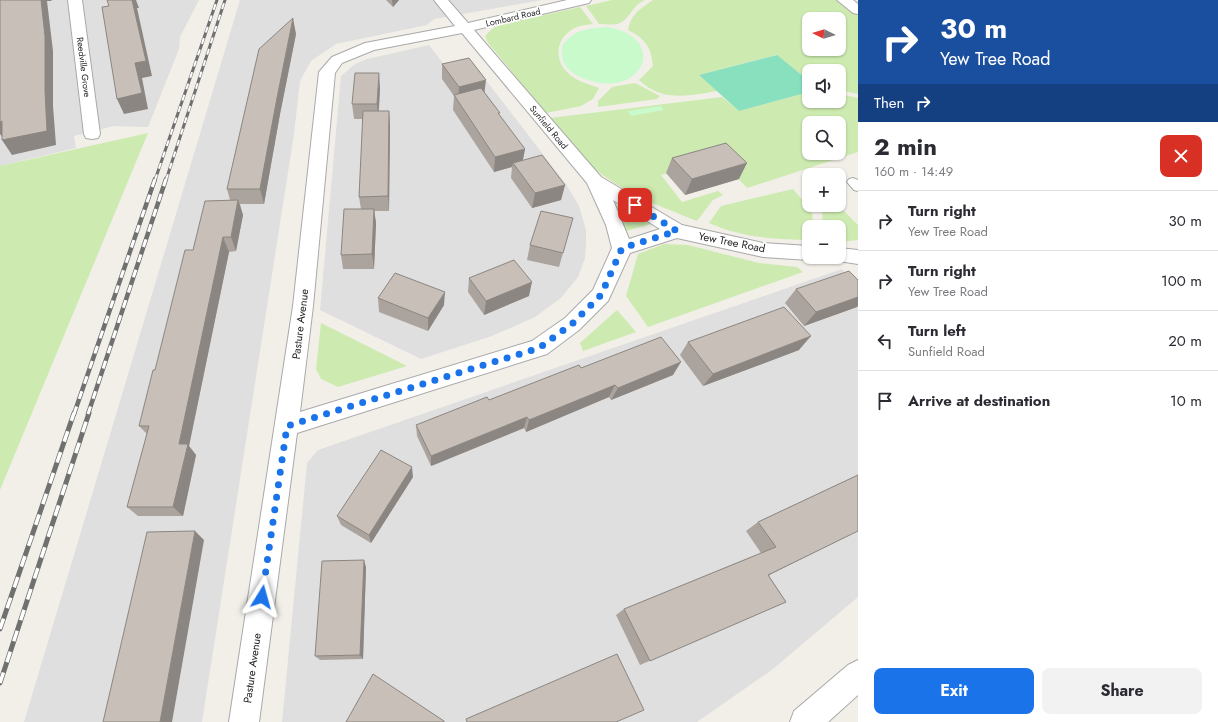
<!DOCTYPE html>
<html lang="en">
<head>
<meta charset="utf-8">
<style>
	:root { --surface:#fff; --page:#f2f2f3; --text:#2b2b33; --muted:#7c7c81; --line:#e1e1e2; --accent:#1a73e8 }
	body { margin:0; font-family:Jost,sans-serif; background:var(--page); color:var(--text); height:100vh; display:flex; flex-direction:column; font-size:15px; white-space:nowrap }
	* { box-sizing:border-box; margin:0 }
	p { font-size:13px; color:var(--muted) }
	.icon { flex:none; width:22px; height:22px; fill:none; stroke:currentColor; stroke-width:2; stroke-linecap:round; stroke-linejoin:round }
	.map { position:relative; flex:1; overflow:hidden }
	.drawer { display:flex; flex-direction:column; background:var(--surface); width:360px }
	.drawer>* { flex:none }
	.banner { background:#1a4fa0; color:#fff; overflow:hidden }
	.needle { width:26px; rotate:275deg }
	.controls { position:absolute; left:802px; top:12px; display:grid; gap:8px }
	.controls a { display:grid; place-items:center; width:44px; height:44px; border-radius:8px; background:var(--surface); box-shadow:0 1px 3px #0004; font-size:20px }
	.pin { position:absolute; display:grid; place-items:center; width:34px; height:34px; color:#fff; margin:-17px; border-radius:8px; box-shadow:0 2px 6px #0006 }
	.me { position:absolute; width:44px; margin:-22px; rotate:8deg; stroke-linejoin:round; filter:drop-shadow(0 0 3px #0008) }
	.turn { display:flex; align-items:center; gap:14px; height:84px; padding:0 16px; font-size:18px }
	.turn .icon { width:52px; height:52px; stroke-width:2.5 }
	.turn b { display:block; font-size:28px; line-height:34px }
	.then { display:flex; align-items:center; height:38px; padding:0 16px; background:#0003; gap:8px; font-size:15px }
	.round { display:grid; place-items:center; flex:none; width:42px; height:42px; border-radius:8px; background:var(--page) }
	.overview { display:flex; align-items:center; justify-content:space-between; height:68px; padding:0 16px }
	h1 { font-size:24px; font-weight:700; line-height:30px }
	.button { display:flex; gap:8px; margin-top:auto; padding:8px 16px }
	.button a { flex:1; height:46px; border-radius:8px; background:var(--accent); color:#fff; font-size:16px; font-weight:700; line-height:46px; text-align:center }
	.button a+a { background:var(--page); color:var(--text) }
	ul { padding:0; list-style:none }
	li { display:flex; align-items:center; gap:12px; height:60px; padding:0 16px; border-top:1px solid var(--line) }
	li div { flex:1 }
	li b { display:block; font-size:15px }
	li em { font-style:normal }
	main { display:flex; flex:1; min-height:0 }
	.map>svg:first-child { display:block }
</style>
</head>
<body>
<main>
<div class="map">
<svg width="858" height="722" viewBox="0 0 858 722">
	<rect width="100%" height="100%" fill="#f2efe9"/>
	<!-- residential -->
	<g fill="#e0dfdf">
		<path d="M 0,0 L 199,0 L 180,37 L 179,49 L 148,127 L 114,126 L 74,136 L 76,148 L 0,166 Z"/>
		<path d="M 240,0 L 542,0 L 434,19 L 427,25 L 336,44 L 311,61 L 300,81 L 294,134 L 202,722 L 24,722 Z"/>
		<path d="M 429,45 L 449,71 L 475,66 L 566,184 L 579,206 L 586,230 L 586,245 L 585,258 L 578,277 L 561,298 L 535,317 L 492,336 L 421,359 L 320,310 L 341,76 L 355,64 L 367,59 Z"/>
		<path d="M 842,269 L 858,287 L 858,597 L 773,669 L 697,722 L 282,722 L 307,463 L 318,450 Z"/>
	</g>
	<!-- grass -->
	<g fill="#cdebb0" fill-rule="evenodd">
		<path d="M 612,0 L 645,0 C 633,5 630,17 622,22 C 616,26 606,24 599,24 L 586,6 Z"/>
		<path d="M 653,0 L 836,0 L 858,15 L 858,94 L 839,90 L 839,71 L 809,71 L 809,81 L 776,55 L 699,75 L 717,91 C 689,96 661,102 639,80 L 653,66 C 651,46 645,39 628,30 C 631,14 640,9 653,0 ZM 809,19 L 839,19 L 839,49 L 809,49 Z"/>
		<path d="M 580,7 L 593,24 C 585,25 576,26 570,31 C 556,41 555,59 566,71 C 575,81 588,84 599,88 L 593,99 L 581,106 L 546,113 L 488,43 L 485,36 L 492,29 L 499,25 Z"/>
		<path d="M 635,83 L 660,96 L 657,99 L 598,107 L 598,101 L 612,87 Z"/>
		<path d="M 809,92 L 809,101 L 839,101 L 839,94 L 858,98 L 858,152 L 747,188 L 719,158 L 661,175 L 682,202 L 718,191 L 723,195 L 713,200 L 697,221 C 659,206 615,190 585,160 C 572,147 561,132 550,118 L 722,97 L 739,111 ZM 809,123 L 839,123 L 839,153 L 809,153 Z"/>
		<path d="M 148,133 L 0,490 L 0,166 Z"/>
		<path d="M 793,189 L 812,211 L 813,227 L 809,227 L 809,240 C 775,240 740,237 709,223 L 721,206 Z"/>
		<path d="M 615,204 L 651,224 L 626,231 Z"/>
		<path d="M 840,207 L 858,225 L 858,240 L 839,242 L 839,227 L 823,227 L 822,208 Z"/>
		<path d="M 664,244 L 688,245 L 759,263 L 797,267 L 803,272 L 648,327 L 626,296 L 638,254 Z"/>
		<path d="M 617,310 L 636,332 L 583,351 L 580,343 Z"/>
		<path d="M 321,323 L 407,366 L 338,387 L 321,379 L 316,369 Z"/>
	</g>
	<!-- park -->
	<g fill="#c8facc">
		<path d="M 606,27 C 612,28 619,29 624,32 C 649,43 650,68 626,80 C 608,89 571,80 563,61 C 561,56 562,50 562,46 C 575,29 586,29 606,27 Z"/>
		<path d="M 661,106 L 664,110 L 631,116 L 628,111 Z"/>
	</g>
	<!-- pitch -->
	<path fill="#88e0be" d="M 777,55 L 809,81 L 809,92 L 739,111 L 699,75 Z"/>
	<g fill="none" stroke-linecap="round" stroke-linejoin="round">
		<defs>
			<path id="lane" d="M 853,178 L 858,180 L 858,191 L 854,190 L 847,182 L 849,179 Z"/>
			<g id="street">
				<path d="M 68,0 L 82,0 L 100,134 L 98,138 L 92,139 L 86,138 L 84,134 Z"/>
				<path d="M 434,0 L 448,0 L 468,23 L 567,0 L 591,0 L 589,3 L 474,30 L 601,177 L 682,225 L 763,243 L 809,246 L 809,257 L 816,257 L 809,260 L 763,257 L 677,238 L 630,253 L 608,301 L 579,330 L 547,354 L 297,433 L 259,722 L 229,722 L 293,306 L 319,72 L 332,57 L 365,43 L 455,26 ZM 462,33 L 587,183 L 606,225 L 612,248 L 593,290 L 565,318 L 532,341 L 300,412 L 313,306 L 335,73 L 342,63 L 374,50 ZM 613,200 L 660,229 L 629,239 Z"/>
				<path d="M 837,0 L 853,0 L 858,4 L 858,14 L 853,13 Z"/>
				<path d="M 839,248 L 858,250 L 858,264 L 832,260 L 830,257 L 839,257 Z"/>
				<path d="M 858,660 L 858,695 L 828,722 L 790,722 L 794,711 L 848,665 Z"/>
			</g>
		</defs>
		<!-- lane casing -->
		<use href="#lane" stroke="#a9a9a9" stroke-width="2"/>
		<!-- street casing -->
		<use href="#street" stroke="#a9a9a9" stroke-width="2"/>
		<!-- lane -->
		<use href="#lane" fill="#fff" fill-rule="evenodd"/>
		<!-- street -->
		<use href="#street" fill="#fff" fill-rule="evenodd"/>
		<defs>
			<g id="rail-far2">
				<path d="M 155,180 L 217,0"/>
				<path d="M 166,180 L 225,0"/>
			</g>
			<g id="rail-far1">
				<path d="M 74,414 L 155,179"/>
				<path d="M 88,414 L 166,179"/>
			</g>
			<g id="rail">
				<path d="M 0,629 L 74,413"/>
				<path d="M 0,683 L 89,413"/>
			</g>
		</defs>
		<!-- rail-far2 casing -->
		<use href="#rail-far2" stroke="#707070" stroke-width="3"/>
		<!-- rail-far1 casing -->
		<use href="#rail-far1" stroke="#707070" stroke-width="4.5"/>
		<!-- rail casing -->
		<use href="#rail" stroke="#707070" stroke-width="5"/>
		<!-- rail-far2 -->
		<use href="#rail-far2" stroke="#fff" stroke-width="2" stroke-dasharray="6" stroke-linecap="butt"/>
		<!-- rail-far1 -->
		<use href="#rail-far1" stroke="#fff" stroke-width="3" stroke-dasharray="8" stroke-linecap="butt"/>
		<!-- rail -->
		<use href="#rail" stroke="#fff" stroke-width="3.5" stroke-dasharray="11" stroke-linecap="butt"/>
	</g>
	<!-- wall -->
	<g fill="#aba49e">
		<path d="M 386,0 L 399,0 L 393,7 Z"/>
		<path d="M 296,34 L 280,114 L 264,204 L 240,204 L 243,215 L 236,251 L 229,252 L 189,446 L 196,455 L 183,516 L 138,516 L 127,507 L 147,434 L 139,426 L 155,370 L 193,250 L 230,200 L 227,189 Z"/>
		<path d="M 442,64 L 485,93 L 499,115 L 525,149 L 523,160 L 565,185 L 561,200 L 532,208 L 511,178 L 512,167 L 494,172 L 453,110 L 454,96 L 442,79 Z"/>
		<path d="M 380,88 L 379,111 L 389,111 L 390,126 L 389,211 L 374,211 L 376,223 L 374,269 L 343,269 L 341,255 L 361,209 L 359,197 L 363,119 L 354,119 L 352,104 Z"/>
		<path d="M 672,158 L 739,179 L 685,195 L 666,173 Z"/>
		<path d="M 573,218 L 559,267 L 527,260 L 530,245 Z"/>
		<path d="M 469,278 L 529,296 L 484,315 L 468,292 Z"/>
		<path d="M 796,289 L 857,307 L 804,326 L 785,303 Z"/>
		<path d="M 378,298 L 444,305 L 428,331 L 379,312 Z"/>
		<path d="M 688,342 L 799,350 L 703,386 L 680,355 Z"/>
		<path d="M 581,368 L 673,375 L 611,400 L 609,397 L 526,432 L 524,428 L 431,466 L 417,436 L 416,425 Z"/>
		<path d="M 858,475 L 769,576 L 786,602 L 640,665 L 616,615 L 624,609 L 761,553 L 746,531 L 758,522 Z"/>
		<path d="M 413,477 L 371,543 L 341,525 L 337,516 Z"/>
		<path d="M 366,567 L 363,659 L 320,660 L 315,656 Z"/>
	</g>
	<!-- shaded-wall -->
	<g fill="#8b8681">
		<path d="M 41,0 L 51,0 L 52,1 L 47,1 L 53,51 L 53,106 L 56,145 L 12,155 L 2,140 L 45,91 Z"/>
		<path d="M 132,0 L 136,0 L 139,8 L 137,8 L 152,76 L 142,78 L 148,109 L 124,114 L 117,99 L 135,63 Z"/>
		<path d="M 392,0 L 399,0 L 393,7 Z"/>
		<path d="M 293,18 L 296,34 L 280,114 L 264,204 L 260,189 L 277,98 Z"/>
		<path d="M 379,73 L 380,88 L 378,119 L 377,104 Z"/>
		<path d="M 486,80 L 484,96 L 458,102 L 459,87 Z"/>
		<path d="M 389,111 L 390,126 L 389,211 L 388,196 Z"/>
		<path d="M 2,121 L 3,138 L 0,134 L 0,122 Z"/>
		<path d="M 525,149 L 522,164 L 513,163 L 512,167 L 494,172 L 495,157 Z"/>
		<path d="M 747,163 L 739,179 L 685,195 L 692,179 Z"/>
		<path d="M 565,185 L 561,200 L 532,208 L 535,193 Z"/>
		<path d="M 238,200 L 243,215 L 236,251 L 231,237 Z"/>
		<path d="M 374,209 L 376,223 L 374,269 L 372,254 Z"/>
		<path d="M 223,237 L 229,252 L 189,446 L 196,455 L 183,516 L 173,507 L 179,444 Z"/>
		<path d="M 532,282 L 529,296 L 484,315 L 486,301 Z"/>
		<path d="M 445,292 L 444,305 L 428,331 L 428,318 Z"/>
		<path d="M 858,297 L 858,306 L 857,307 L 804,326 L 816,312 Z"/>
		<path d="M 811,336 L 799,350 L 703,386 L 713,374 Z"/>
		<path d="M 681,362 L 673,375 L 611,400 L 618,388 Z"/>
		<path d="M 615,385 L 609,397 L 526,432 L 529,420 Z"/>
		<path d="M 527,417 L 524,428 L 431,466 L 431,456 Z"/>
		<path d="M 412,467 L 413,477 L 371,543 L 369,535 Z"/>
		<path d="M 195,531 L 204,540 L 172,722 L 160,722 Z"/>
		<path d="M 858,531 L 755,582 L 768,575 Z"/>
		<path d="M 364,560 L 366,567 L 363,659 L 360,655 Z"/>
	</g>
	<!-- building -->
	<g fill="#c7bfb8" stroke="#8b8681">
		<path d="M 0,0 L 41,0 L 45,36 L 45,91 L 47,131 L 2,140 L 2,121 L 0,122 Z"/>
		<path d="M 107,0 L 132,0 L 146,61 L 135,63 L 142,93 L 117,99 L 102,7 L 109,6 Z"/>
		<path d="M 293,18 L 277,98 L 260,189 L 227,189 L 259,49 Z"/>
		<path d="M 469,58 L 486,80 L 459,87 L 442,64 Z"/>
		<path d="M 355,73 L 379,73 L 377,104 L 352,104 Z"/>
		<path d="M 481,88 L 500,113 L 498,113 L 525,149 L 495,157 L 454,95 Z"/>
		<path d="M 363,111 L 389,111 L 388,196 L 359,197 Z"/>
		<path d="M 726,143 L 747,163 L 692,179 L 672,158 Z"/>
		<path d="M 542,155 L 565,185 L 535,193 L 513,163 Z"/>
		<path d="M 238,200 L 231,237 L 223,237 L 179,444 L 188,444 L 173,507 L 127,507 L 149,426 L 139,426 L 153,370 L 155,370 L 185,250 L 193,250 L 205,201 Z"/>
		<path d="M 344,209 L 374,209 L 372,254 L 341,255 Z"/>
		<path d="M 541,211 L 573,218 L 563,253 L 530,245 Z"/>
		<path d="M 514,260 L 532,282 L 486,301 L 469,278 Z"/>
		<path d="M 849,271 L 858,280 L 858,297 L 816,312 L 796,289 Z"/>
		<path d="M 395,273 L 445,292 L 428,318 L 378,298 Z"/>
		<path d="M 784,307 L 811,336 L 713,374 L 688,342 Z"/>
		<path d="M 661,337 L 681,362 L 618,388 L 615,385 L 529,420 L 527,417 L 431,456 L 416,425 L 487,397 L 489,400 L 579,365 L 581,368 Z"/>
		<path d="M 381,450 L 412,467 L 369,535 L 337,516 Z"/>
		<path d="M 858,475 L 858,531 L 768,575 L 786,602 L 650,661 L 624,609 L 776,547 L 758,522 Z"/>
		<path d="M 195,531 L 160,722 L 103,722 L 147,532 Z"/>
		<path d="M 364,560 L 360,655 L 315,656 L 322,561 Z"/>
		<path d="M 617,654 L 644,710 L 616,722 L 467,722 L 466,719 Z"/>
		<path d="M 373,674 L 444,721 L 444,722 L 346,722 Z"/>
	</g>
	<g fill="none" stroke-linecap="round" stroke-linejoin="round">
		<!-- route -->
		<path stroke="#1a73e8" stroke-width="7" stroke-dasharray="0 12.6" d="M 262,597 L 287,426 L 539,348 L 572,324 L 601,295 L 622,248 L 677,231 L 635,205"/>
	</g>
	<g text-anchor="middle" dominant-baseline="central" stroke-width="3.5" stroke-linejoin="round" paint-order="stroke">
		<!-- far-street labels -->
		<g font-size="9" fill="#222" stroke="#fff">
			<text transform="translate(513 17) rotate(-13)">Lombard Road</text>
			<text transform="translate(84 67) rotate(83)">Reedville Grove</text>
			<text transform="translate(549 127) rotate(50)">Sunfield Road</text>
		</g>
		<!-- street labels -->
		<g font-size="11" fill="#222" stroke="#fff">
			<text transform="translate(732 242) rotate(11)">Yew Tree Road</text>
			<text transform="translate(300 324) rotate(-83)">Pasture Avenue</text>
			<text transform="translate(252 668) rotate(-82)">Pasture Avenue</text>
		</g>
	</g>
</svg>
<div class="controls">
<a><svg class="needle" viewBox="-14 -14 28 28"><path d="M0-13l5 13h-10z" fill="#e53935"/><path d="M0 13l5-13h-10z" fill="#7c7c81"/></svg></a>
<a><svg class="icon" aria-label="sound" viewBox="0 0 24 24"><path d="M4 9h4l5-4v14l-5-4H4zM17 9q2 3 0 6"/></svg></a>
<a><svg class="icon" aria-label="search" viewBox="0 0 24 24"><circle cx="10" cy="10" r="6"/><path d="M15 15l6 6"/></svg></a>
<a>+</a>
<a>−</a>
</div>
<div class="pin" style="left:635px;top:205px;background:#d93025"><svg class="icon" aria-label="arrive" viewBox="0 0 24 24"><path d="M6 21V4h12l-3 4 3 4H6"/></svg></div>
<svg class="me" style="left:262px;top:597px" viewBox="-20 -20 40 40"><path d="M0-17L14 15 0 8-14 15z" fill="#1a73e8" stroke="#fff" stroke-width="4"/></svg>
</div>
<section class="drawer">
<div class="banner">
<div class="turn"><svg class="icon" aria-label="right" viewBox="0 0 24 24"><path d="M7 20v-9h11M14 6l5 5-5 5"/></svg><div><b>30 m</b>Yew Tree Road</div></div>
<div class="then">Then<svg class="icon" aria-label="right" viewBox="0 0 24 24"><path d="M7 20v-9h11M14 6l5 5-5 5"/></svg></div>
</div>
<div class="overview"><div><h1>2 min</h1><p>160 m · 14:49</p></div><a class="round" style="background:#d93025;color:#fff"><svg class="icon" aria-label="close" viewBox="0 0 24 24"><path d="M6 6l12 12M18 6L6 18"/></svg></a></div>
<ul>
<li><svg class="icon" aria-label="right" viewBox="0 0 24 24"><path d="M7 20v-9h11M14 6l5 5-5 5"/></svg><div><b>Turn right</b><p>Yew Tree Road</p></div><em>30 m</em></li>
<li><svg class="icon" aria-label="right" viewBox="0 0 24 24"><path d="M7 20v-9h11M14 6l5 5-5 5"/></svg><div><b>Turn right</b><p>Yew Tree Road</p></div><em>100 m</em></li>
<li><svg class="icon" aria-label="left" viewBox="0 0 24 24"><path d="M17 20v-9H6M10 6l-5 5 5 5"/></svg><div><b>Turn left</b><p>Sunfield Road</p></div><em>20 m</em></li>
<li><svg class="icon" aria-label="arrive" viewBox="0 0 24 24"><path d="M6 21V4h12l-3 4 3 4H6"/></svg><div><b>Arrive at destination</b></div><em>10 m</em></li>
</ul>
<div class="button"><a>Exit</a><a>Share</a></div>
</section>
</main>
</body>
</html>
